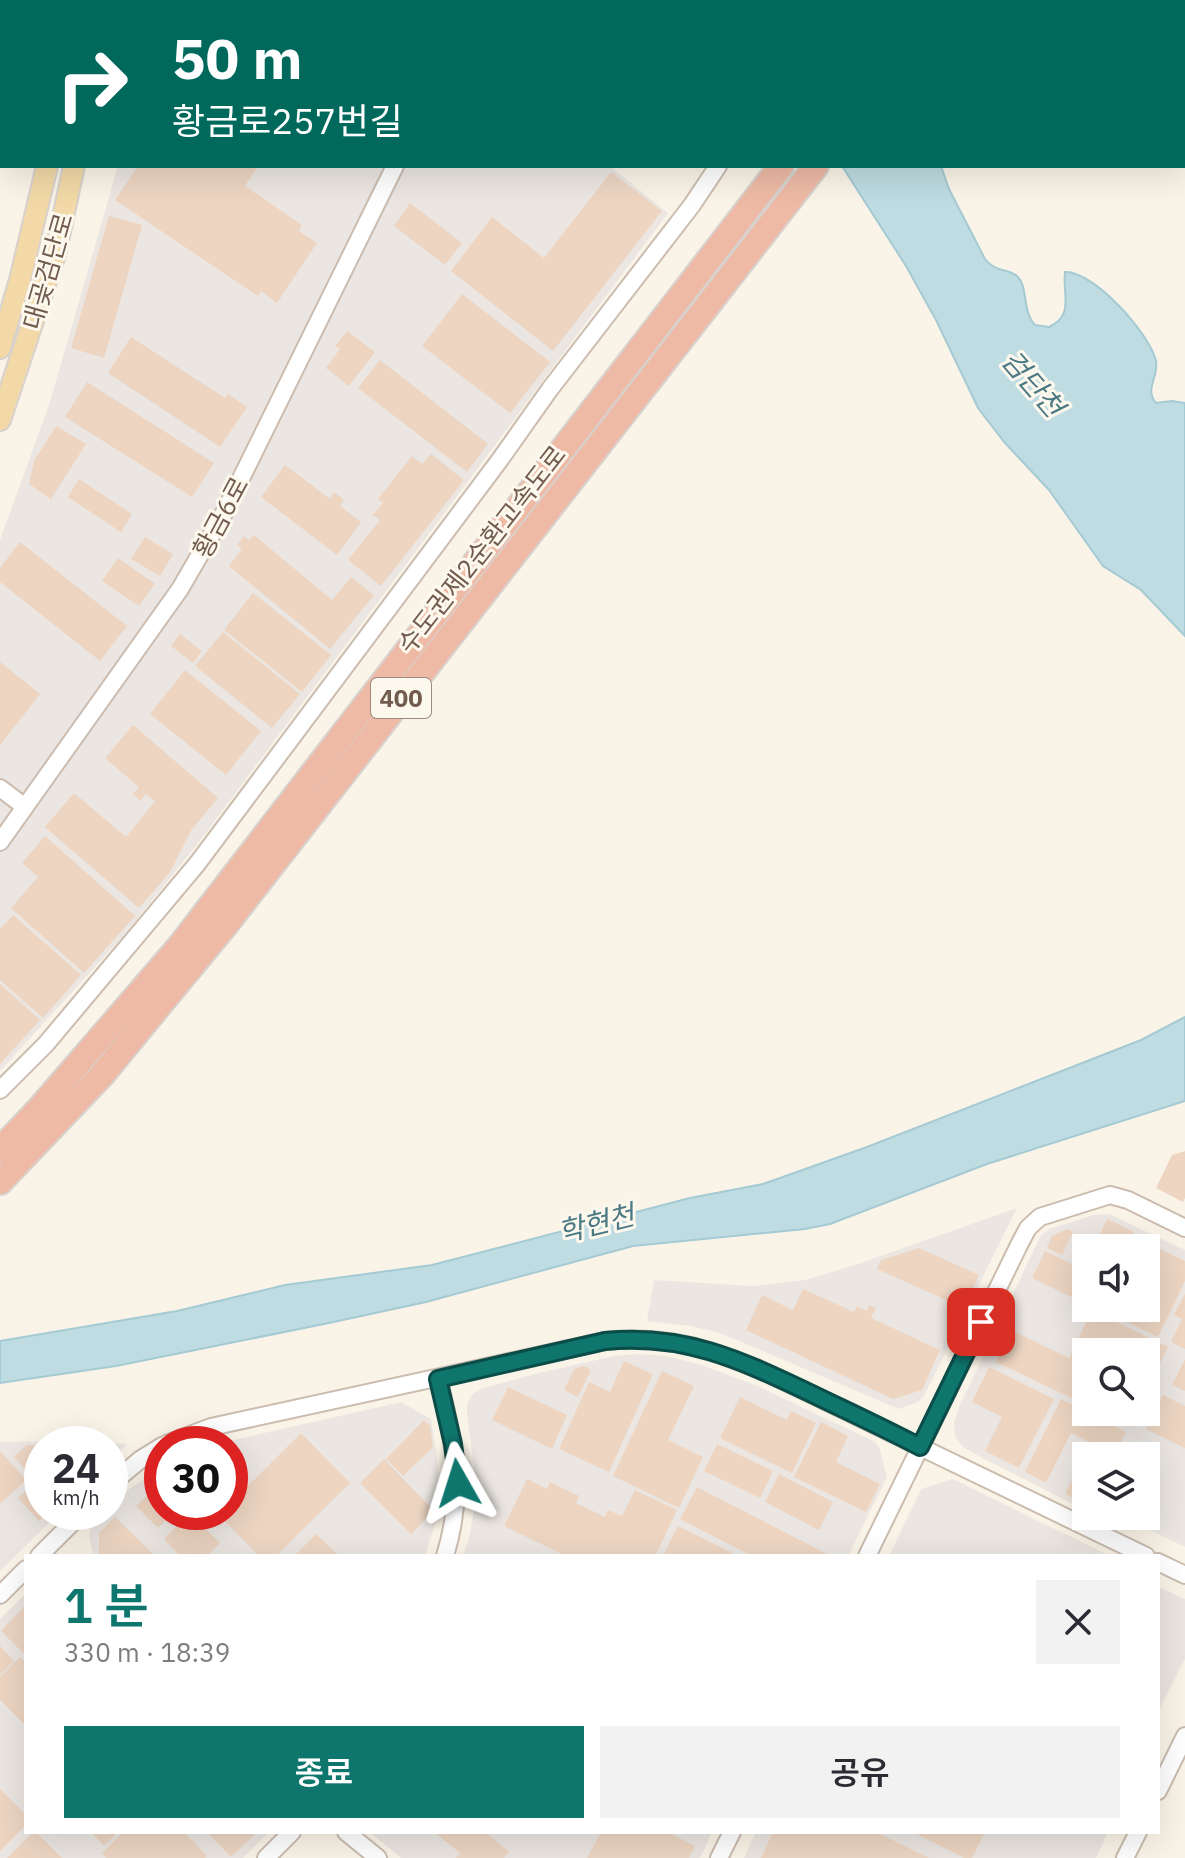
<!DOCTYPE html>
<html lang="ko">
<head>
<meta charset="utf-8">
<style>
	:root { --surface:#fff; --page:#f2f2f3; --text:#2b2b33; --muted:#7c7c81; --accent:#0f766e }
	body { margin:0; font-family:"IBM Plex Sans","Noto Sans KR",sans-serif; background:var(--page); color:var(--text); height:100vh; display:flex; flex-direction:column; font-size:30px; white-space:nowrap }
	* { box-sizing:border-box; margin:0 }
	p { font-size:26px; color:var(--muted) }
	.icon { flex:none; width:44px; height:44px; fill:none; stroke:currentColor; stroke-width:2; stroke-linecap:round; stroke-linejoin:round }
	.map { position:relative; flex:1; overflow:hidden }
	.drawer { position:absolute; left:24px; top:1554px; width:1136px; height:280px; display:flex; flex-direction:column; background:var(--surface); border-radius:0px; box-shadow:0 8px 32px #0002 }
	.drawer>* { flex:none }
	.banner { position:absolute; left:0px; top:0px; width:1186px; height:168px; box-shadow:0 8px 32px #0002; background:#00695c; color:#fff; overflow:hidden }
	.controls { position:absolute; left:1072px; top:1234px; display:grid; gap:16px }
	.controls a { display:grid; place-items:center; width:88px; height:88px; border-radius:0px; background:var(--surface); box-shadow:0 8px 32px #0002; font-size:40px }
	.speed { position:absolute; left:24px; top:1426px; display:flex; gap:16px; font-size:40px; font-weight:700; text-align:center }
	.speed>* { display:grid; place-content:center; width:104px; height:104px; border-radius:50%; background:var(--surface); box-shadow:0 8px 32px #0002; line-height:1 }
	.speed small { font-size:20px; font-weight:400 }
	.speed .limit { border:12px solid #d22; background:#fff; color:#111 }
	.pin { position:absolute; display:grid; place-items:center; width:68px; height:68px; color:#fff; margin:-34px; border-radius:16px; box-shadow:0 4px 12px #0006 }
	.me { position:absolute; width:88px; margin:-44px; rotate:354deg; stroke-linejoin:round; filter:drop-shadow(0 0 6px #0008) }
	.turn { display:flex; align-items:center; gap:28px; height:168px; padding:0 40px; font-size:36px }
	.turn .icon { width:104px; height:104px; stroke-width:2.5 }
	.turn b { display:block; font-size:56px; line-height:68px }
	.round { display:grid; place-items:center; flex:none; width:84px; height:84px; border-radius:0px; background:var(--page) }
	.head { display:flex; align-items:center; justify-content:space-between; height:136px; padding:0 40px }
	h1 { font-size:48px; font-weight:600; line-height:60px; color:var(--accent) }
	.action { display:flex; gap:16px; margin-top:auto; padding:16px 40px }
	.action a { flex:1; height:92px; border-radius:0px; background:var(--accent); color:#fff; font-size:32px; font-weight:600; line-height:92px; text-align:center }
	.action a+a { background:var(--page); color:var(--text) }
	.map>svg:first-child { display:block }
</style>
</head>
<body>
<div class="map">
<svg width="1185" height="1858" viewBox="0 0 1185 1858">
	<rect width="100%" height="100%" fill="#faf4e8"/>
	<!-- industrial -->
	<g fill="#ebe6e1" fill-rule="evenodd">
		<path d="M 118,166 L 610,166 L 668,213 L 199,842 L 126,933 L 0,1071 L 0,540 L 49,405 Z"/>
		<path d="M 1017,1208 L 924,1396 L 918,1402 L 899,1409 L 720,1333 L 690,1326 L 647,1321 L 654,1280 L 753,1286 L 805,1280 L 855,1265 Z"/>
		<path d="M 1109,1214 L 1185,1250 L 1185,1547 L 1144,1527 L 1112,1524 L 1096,1516 L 1146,1516 L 1146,1456 L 1086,1456 L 1086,1511 L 975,1454 L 963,1447 L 955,1436 L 954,1423 L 959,1407 L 1041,1235 L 1049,1229 L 1094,1215 ZM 1086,1248 L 1146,1248 L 1146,1308 L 1086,1308 ZM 1086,1352 L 1146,1352 L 1146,1412 L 1086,1412 Z"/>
		<path d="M 639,1354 L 666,1356 L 699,1364 L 755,1385 L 875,1442 L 880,1449 L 887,1477 L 848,1556 L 463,1556 L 469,1539 L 474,1509 L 475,1475 L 467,1414 L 467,1403 L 473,1394 L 483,1388 L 535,1374 L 614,1356 Z"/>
		<path d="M 401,1402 L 431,1419 L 437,1456 L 439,1484 L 436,1520 L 425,1556 L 93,1556 L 89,1536 L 91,1528 L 106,1512 L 110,1512 L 110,1507 L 129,1489 L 162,1467 L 162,1512 L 230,1512 L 230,1444 L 216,1444 Z"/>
		<path d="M 83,1441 L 128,1444 L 110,1460 L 110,1444 L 42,1444 L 42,1512 L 60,1512 L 0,1571 L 0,1442 Z"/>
		<path d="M 953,1479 L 1110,1556 L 889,1556 L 921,1489 Z"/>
		<path d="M 1158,1587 L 1185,1599 L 1185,1659 L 1158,1712 Z"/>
		<path d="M 26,1593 L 26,1832 L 269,1832 L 243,1858 L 0,1858 L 0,1619 Z"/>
		<path d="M 370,1832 L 712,1832 L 700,1858 L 401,1858 Z"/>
		<path d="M 756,1832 L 1108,1832 L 1096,1858 L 744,1858 Z"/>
	</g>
	<!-- water -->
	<g fill="#bedce2" stroke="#a5cad3" stroke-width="2">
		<path d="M 842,166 L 941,166 L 949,189 L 985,259 C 996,273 1009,268 1018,277 C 1028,287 1022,311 1035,325 L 1049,327 C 1075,315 1062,294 1065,272 C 1094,271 1150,334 1156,361 C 1159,377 1144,389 1156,403 L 1172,401 L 1185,403 L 1185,636 L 1141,590 L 1103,566 L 1049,490 L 1005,443 L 978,408 L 936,320 L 906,266 Z"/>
		<path d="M 1185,1017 L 1185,1101 L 987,1164 L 830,1224 L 805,1229 L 633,1246 L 426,1302 L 329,1323 L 116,1366 L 0,1383 L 0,1341 L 177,1311 L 285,1285 L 432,1265 L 690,1198 L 763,1184 L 867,1147 L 1141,1040 Z"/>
	</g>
	<!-- building -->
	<g fill="#edd5c2">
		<path d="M 138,166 L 258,166 L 245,186 L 302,225 L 299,231 L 317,243 L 277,303 L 261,291 L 258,296 L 115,200 Z"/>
		<path d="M 611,172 L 662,211 L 553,351 L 451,271 L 492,217 L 544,258 Z"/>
		<path d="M 410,203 L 462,243 L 445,265 L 394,226 Z"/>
		<path d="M 109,216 L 142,225 L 104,358 L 71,348 Z"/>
		<path d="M 462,294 L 550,362 L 510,413 L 422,346 Z"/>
		<path d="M 347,331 L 375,352 L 349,386 L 326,368 L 340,349 L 335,346 Z"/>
		<path d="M 131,337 L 225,398 L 228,394 L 247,407 L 220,447 L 108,373 Z"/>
		<path d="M 380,360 L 488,444 L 467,472 L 358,388 Z"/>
		<path d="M 87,382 L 214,463 L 192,497 L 65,417 Z"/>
		<path d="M 56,426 L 86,444 L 51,499 L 29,484 L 34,461 Z"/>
		<path d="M 431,454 L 464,480 L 381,586 L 348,560 L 380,520 L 373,515 L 383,503 L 378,499 L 412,456 L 422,464 Z"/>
		<path d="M 285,465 L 330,499 L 334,492 L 344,500 L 340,506 L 361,522 L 337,555 L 261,497 Z"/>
		<path d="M 79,479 L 132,514 L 121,532 L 68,497 Z"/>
		<path d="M 254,535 L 332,600 L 351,577 L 374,595 L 330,649 L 229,566 L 242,549 L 237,545 L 244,536 L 249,540 Z"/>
		<path d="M 145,537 L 173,554 L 160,576 L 131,559 Z"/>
		<path d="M 20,542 L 127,626 L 100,661 L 0,582 L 0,568 Z"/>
		<path d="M 118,558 L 155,584 L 139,606 L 102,581 Z"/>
		<path d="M 253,593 L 331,655 L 302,692 L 224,630 Z"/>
		<path d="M 223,632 L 300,694 L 272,728 L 195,666 Z"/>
		<path d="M 180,634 L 202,651 L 193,663 L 171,646 Z"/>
		<path d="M 0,662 L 40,694 L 0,745 Z"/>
		<path d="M 185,670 L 261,731 L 226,775 L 150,714 Z"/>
		<path d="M 133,725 L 218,798 L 192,829 L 170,872 L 139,908 L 45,827 L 74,793 L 126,837 L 155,801 L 146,794 L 140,801 L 133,794 L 139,787 L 105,758 Z"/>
		<path d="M 45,836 L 135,916 L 84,973 L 11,908 L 38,877 L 22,863 Z"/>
		<path d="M 13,915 L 81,975 L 43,1018 L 0,980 L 0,929 Z"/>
		<path d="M 0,984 L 40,1020 L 0,1064 Z"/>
		<path d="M 1185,1151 L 1185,1198 L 1183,1202 L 1156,1188 L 1172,1155 Z"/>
		<path d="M 1107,1219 L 1134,1232 L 1126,1248 L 1094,1248 Z"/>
		<path d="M 1067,1229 L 1073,1232 L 1062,1255 L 1047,1248 L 1052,1236 Z"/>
		<path d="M 1140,1239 L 1185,1261 L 1185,1281 L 1158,1337 L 1104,1311 L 1106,1308 L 1146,1308 L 1146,1293 L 1148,1295 L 1159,1272 L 1146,1266 L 1146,1248 L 1136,1248 Z"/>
		<path d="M 919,1248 L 979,1275 L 964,1308 L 877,1269 L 881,1260 Z"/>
		<path d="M 1045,1251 L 1086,1271 L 1086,1304 L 1032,1278 Z"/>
		<path d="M 803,1289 L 854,1312 L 857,1306 L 867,1311 L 869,1305 L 876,1308 L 871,1318 L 940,1350 L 922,1390 L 893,1399 L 746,1330 L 762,1295 L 793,1310 Z"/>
		<path d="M 1185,1294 L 1185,1349 L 1171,1342 L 1182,1319 L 1174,1315 Z"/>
		<path d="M 1092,1310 L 1168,1347 L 1146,1393 L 1146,1352 L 1086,1352 L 1086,1405 L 996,1362 L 1011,1330 L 1069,1358 Z"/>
		<path d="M 1185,1359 L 1185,1391 L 1172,1385 Z"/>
		<path d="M 624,1361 L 653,1374 L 609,1472 L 559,1449 L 589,1382 L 610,1392 Z"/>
		<path d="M 584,1366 L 591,1370 L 578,1397 L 564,1390 L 574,1369 Z"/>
		<path d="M 989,1367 L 1054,1399 L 1019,1468 L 985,1451 L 1002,1417 L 972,1402 Z"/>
		<path d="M 662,1371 L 694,1386 L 668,1440 L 703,1457 L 679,1508 L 613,1476 Z"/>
		<path d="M 508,1387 L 567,1415 L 552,1449 L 492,1420 Z"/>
		<path d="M 1163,1395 L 1185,1406 L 1185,1448 L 1146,1429 Z"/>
		<path d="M 740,1397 L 787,1420 L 791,1411 L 816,1423 L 792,1473 L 720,1438 Z"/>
		<path d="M 1061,1399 L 1126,1432 L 1114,1456 L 1086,1456 L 1086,1504 L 1065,1494 L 1091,1443 L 1071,1433 L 1046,1483 L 1025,1472 Z"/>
		<path d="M 1099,1412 L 1137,1412 L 1130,1427 Z"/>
		<path d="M 424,1420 L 430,1426 L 433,1447 L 403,1476 L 386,1459 Z"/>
		<path d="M 821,1422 L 848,1436 L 836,1462 L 880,1484 L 866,1512 L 794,1477 Z"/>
		<path d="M 301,1433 L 350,1483 L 276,1556 L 259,1556 L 219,1515 L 222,1512 L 230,1512 L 230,1504 Z"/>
		<path d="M 717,1444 L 773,1471 L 760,1498 L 704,1471 Z"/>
		<path d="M 27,1445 L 42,1445 L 42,1487 L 14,1457 Z"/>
		<path d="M 0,1451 L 26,1480 L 0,1504 Z"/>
		<path d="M 384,1459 L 434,1511 L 411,1534 L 360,1483 Z"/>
		<path d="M 779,1474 L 833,1502 L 819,1530 L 765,1502 Z"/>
		<path d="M 527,1479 L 547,1489 L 550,1482 L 579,1496 L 576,1503 L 605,1517 L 608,1510 L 622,1516 L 635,1490 L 677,1510 L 655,1556 L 566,1556 L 504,1526 Z"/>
		<path d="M 160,1483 L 162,1486 L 162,1512 L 174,1512 L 158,1528 L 136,1506 Z"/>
		<path d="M 32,1486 L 42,1497 L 42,1512 L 49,1512 L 39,1521 L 18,1498 Z"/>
		<path d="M 697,1487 L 831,1556 L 752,1556 L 680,1519 Z"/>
		<path d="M 189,1513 L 220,1543 L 207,1556 L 180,1556 L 164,1539 Z"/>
		<path d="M 115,1517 L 155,1556 L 99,1556 L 99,1533 Z"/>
		<path d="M 678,1526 L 738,1556 L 663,1556 Z"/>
		<path d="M 316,1534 L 339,1556 L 294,1556 Z"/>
		<path d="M 26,1605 L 26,1656 L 1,1631 Z"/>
		<path d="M 0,1646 L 14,1661 L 0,1675 Z"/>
		<path d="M 20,1657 L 26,1662 L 26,1726 L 0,1700 L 0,1677 Z"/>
		<path d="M 0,1789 L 26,1815 L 26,1825 L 0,1851 Z"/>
		<path d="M 33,1832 L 36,1832 L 62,1858 L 7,1858 Z"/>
		<path d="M 91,1832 L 118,1832 L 104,1846 Z"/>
		<path d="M 123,1832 L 184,1832 L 207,1856 L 205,1858 L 106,1858 L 102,1853 Z"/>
		<path d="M 207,1832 L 257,1832 L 231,1857 Z"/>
		<path d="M 434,1832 L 485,1832 L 509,1852 L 504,1858 L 456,1858 L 460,1853 Z"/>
		<path d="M 601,1832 L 667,1832 L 695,1846 L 689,1858 L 587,1858 Z"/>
		<path d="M 773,1832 L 876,1832 L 929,1858 L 761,1858 Z"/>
		<path d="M 913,1832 L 985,1832 L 972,1858 L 964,1858 Z"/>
	</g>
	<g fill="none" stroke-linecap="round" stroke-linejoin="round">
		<defs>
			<g id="minor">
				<path d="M 441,0 L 442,2"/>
				<path d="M 660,2 L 660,0"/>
				<path d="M 0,788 L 25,807"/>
				<path d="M 0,842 L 180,589 L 223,515 L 395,166"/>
				<path d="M 0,1090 L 46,1044 L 197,864 L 499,461 L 550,389 L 692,205 L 718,166"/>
				<path d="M 438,1379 C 455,1443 465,1491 445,1556"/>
				<path d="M 166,1444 L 211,1427 L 605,1341 C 666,1335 708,1348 763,1371 L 1146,1556"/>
				<path d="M 110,1485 L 141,1459 L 162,1446"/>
				<path d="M 39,1556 L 83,1512"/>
				<path d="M 867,1556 L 1020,1243 L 1028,1228 L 1040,1217 L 1110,1195 L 1128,1200 L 1185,1228"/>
				<path d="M 1158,1562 L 1185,1575"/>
				<path d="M 0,1595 L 26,1569"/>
				<path d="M 1158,1791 L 1185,1736"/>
				<path d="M 346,1832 L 378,1858"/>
				<path d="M 266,1858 L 292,1832"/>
				<path d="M 719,1858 L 732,1832"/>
				<path d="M 1125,1858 L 1138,1832"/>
			</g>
			<g id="major">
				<path d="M 70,2 L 70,0"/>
				<path d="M 98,2 L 98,0"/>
				<path d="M 0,348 L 20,280 L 47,166"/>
				<path d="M 0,420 L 55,255 L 74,166"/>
			</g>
			<g id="highway">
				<path d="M 910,2 L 912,0"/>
				<path d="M 945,2 L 946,0"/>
				<path d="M 0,1150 L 40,1108 L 179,947 L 781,166"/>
				<path d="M 0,1182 L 102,1075 L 228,922 L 816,166"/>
			</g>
		</defs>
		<!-- minor casing -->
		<use href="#minor" stroke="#cbbcaf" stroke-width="20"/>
		<!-- major casing -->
		<use href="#major" stroke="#d8d1cd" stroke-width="24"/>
		<!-- highway casing -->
		<use href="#highway" stroke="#d8d1cd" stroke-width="28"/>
		<!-- minor -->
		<use href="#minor" stroke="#fff" stroke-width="16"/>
		<!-- major -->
		<use href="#major" stroke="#f2d9a7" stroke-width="20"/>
		<!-- highway -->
		<use href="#highway" stroke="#eebaa5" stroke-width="24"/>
	</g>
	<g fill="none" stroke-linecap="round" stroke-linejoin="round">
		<defs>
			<path id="route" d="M 458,1483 L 453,1444 L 438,1379 L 605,1341 C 684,1333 740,1360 810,1393 C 847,1411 884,1428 920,1447 L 981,1322"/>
		</defs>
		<!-- route casing -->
		<use href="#route" stroke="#0a4d48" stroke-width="20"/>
		<!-- route -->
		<use href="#route" stroke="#0f766e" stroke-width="14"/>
	</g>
	<g text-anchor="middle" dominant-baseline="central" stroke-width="6" stroke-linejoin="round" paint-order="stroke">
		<!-- shield labels -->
		<rect fill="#fdf8ee" stroke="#9c8b7e" stroke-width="2" x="371" y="678" width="60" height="40" rx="6"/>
		<g font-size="24" font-weight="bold" fill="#725c4e">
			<text x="401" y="698">400</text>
		</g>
		<!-- street labels -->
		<g font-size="26" fill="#725c4e" stroke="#fdf8ee">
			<text transform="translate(47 271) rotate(-74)">대곶검단로</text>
			<text transform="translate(220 517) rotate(-62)">황금6로</text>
			<text transform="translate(481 549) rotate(-52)">수도권제2순환고속도로</text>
		</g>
		<!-- water labels -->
		<g font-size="28" font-style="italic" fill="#4a7883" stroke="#fdf8ee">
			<text transform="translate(1033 383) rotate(49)">검단천</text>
			<text transform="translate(596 1223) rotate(-14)">학현천</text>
		</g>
	</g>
</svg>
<div class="controls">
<a><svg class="icon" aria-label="sound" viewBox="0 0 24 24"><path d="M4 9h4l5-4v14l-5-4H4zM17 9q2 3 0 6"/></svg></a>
<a><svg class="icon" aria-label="search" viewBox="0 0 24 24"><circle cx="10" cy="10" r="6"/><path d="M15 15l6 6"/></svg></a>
<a><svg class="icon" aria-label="layers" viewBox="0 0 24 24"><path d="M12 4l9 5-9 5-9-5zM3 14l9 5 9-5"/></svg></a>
</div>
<div class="speed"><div>24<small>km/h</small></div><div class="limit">30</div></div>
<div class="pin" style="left:981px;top:1322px;background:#d93025"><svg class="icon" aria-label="arrive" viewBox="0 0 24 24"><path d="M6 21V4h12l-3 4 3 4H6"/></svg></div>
<svg class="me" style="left:458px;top:1483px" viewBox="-20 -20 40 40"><path d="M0-17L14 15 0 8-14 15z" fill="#0f766e" stroke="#fff" stroke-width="4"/></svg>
<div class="banner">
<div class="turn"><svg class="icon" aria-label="right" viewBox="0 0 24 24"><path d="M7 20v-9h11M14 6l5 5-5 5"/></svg><div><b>50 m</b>황금로257번길</div></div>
</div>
<section class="drawer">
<div class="head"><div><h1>1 분</h1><p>330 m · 18:39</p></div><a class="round"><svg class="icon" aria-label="close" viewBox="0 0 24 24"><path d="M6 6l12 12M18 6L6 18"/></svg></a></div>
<div class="action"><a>종료</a><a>공유</a></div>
</section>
</div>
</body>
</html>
